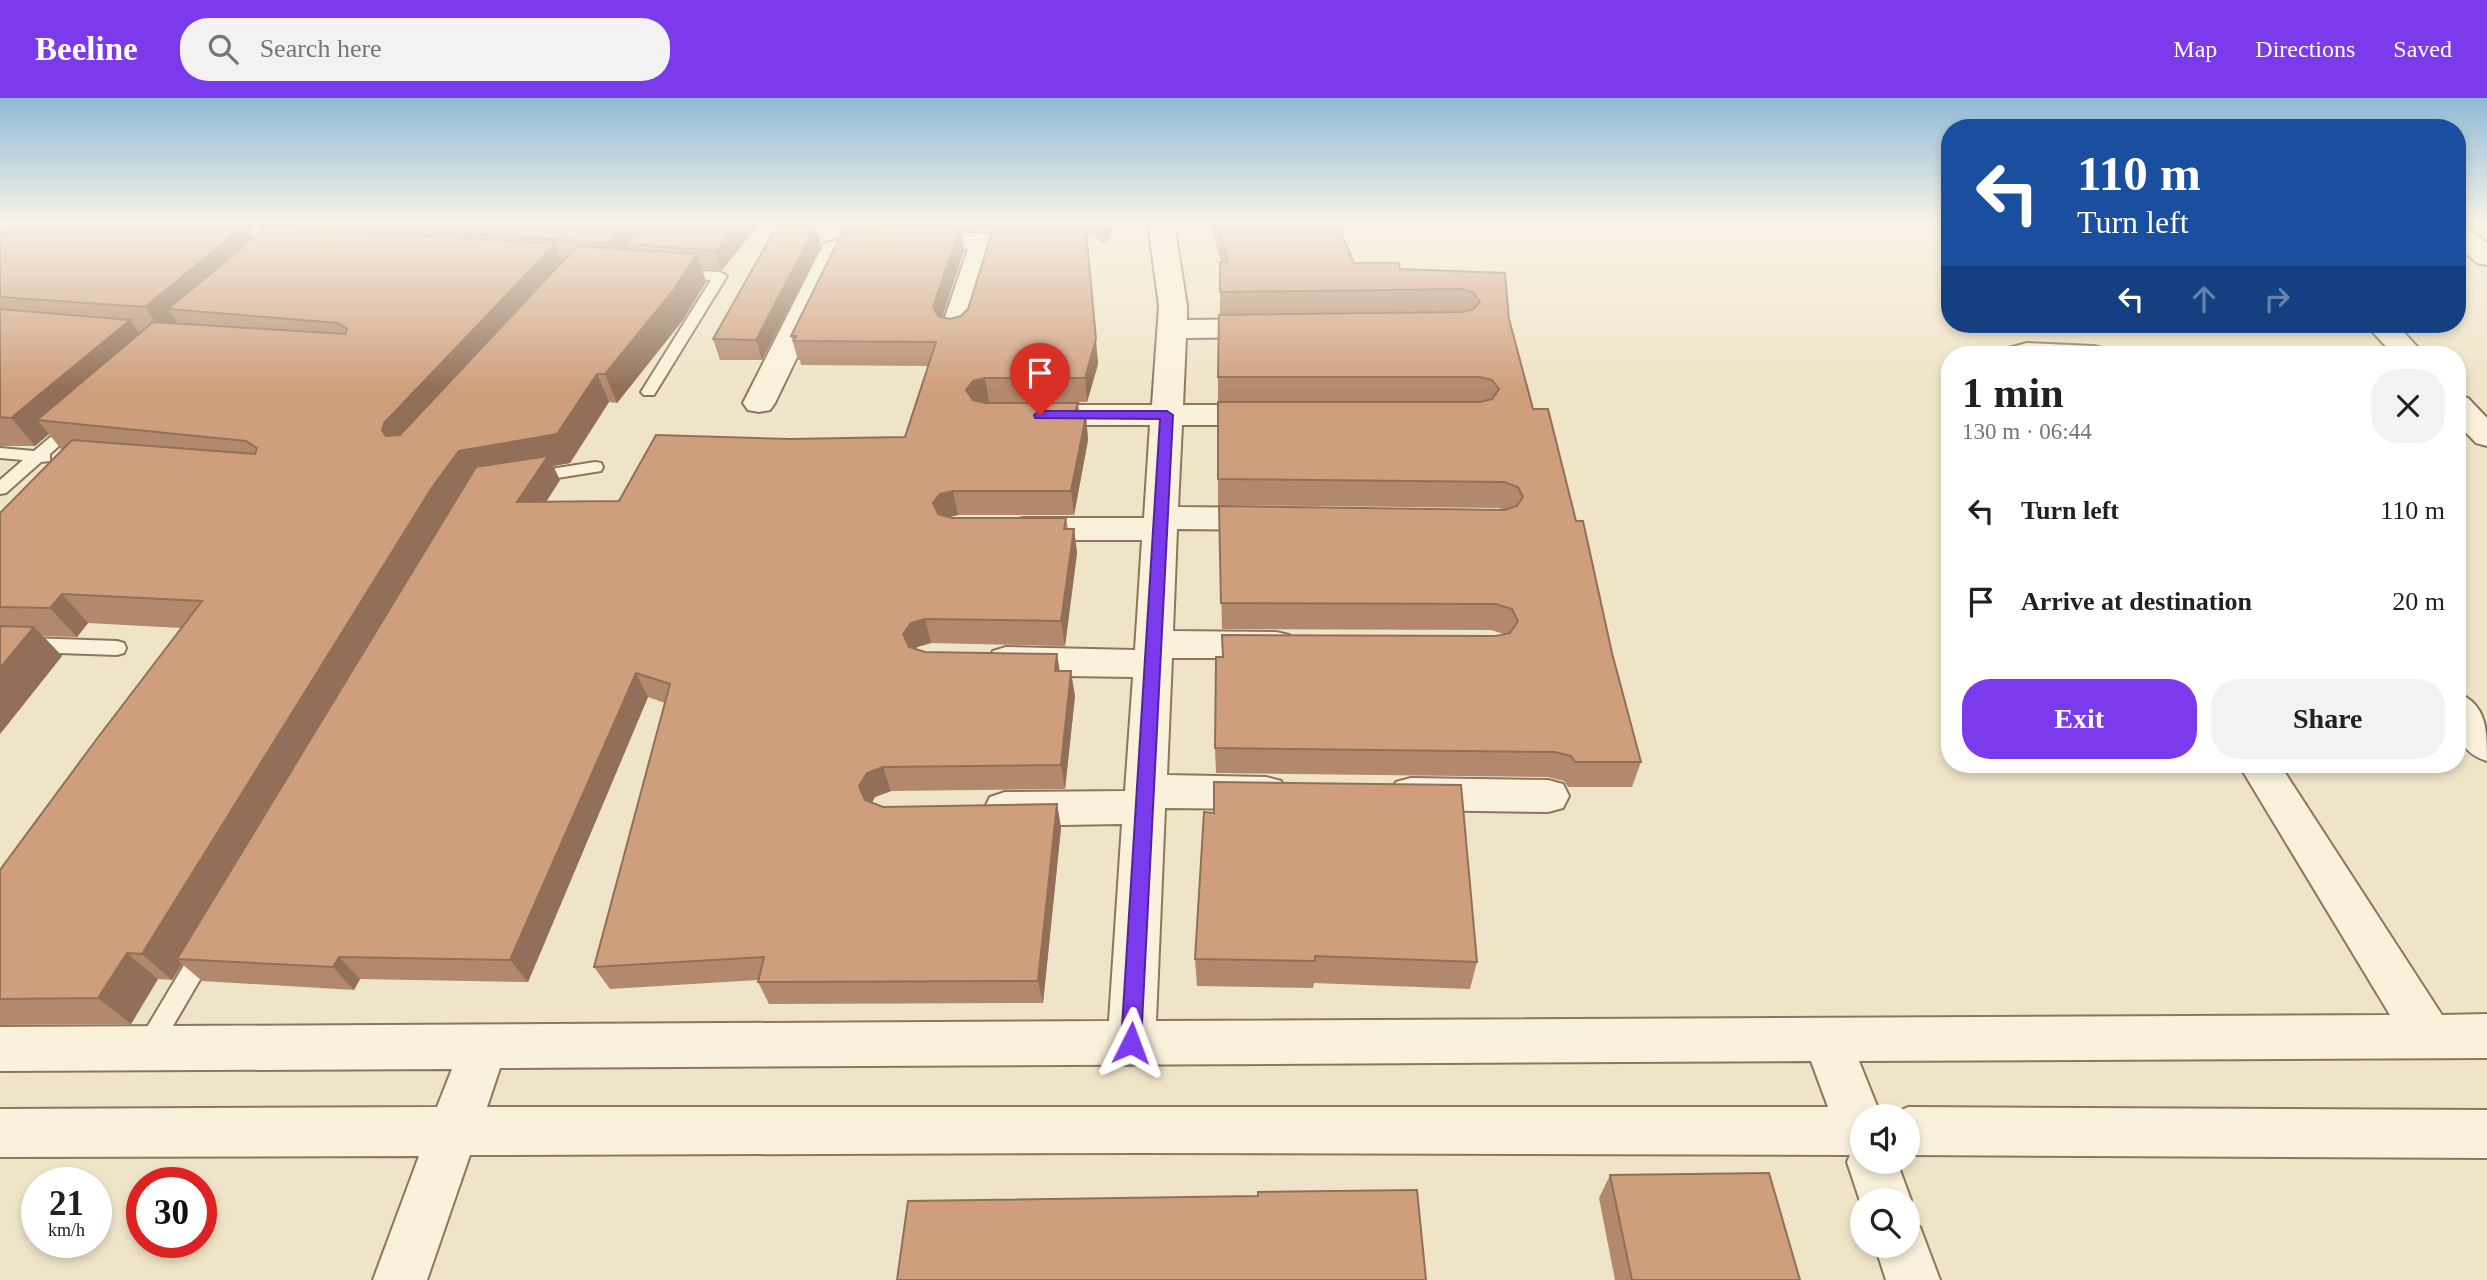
<!DOCTYPE html>
<html lang="en">
<head>
<meta charset="utf-8">
<style>
	:root { --surface:#fff; --page:#f2f2f2; --text:#202124; --muted:#757577; --accent:#7c3aed }
	body { margin:0; font-family:Georgia,serif; background:var(--page); color:var(--text); height:100vh; display:flex; flex-direction:column; font-size:26px; white-space:nowrap }
	* { box-sizing:border-box; margin:0 }
	p { font-size:23px; color:var(--muted) }
	.icon { flex:none; width:38px; height:38px; fill:none; stroke:currentColor; stroke-width:2; stroke-linecap:round; stroke-linejoin:round }
	.map { position:relative; flex:1; overflow:hidden }
	.panel { position:absolute; left:1941px; top:248px; width:525px; height:427px; display:flex; flex-direction:column; background:var(--surface); border-radius:28px; box-shadow:0 4px 10px #0003 }
	.panel>* { flex:none }
	.hud { position:absolute; left:1941px; top:21px; width:525px; height:214px; border-radius:28px; box-shadow:0 4px 10px #0003; background:#1a4fa0; color:#fff; overflow:hidden }
	.buttons { position:absolute; left:1850px; top:1006px; display:grid; gap:14px }
	.buttons a { display:grid; place-items:center; width:70px; height:70px; border-radius:50%; background:var(--surface); box-shadow:0 4px 10px #0003; font-size:35px }
	.speed { position:absolute; left:21px; top:1069px; display:flex; gap:14px; font-size:35px; font-weight:700; text-align:center }
	.speed>* { display:grid; place-content:center; width:91px; height:91px; border-radius:50%; background:var(--surface); box-shadow:0 4px 10px #0003; line-height:1 }
	.speed small { font-size:18px; font-weight:400 }
	.speed .limit { border:10px solid #d22; background:#fff; color:#111 }
	.pin { position:absolute; display:grid; place-items:center; width:60px; height:60px; color:#fff; margin:-72px -30px; border-radius:50% 50% 50% 0; rotate:-45deg; box-shadow:0 0 7px #0007 }
	.pin .icon { rotate:45deg }
	.me { position:absolute; width:77px; margin:-38px; rotate:3deg; stroke-linejoin:round; filter:drop-shadow(0 0 5px #0008) }
	.turn { display:flex; align-items:center; gap:24px; height:147px; padding:0 21px; font-size:32px }
	.turn .icon { width:91px; height:91px; stroke-width:2.5 }
	.turn b { display:block; font-size:49px; line-height:60px }
	.lanes { display:flex; align-items:center; height:66px; padding:0 21px; background:#0003; justify-content:center; gap:35px; direction:ltr }
	.lanes .off { opacity:.35 }
	.round { display:grid; place-items:center; flex:none; width:74px; height:74px; border-radius:28px; background:var(--page) }
	.head { display:flex; align-items:center; justify-content:space-between; height:119px; padding:0 21px }
	h1 { font-size:42px; font-weight:600; line-height:52px }
	.button { display:flex; gap:14px; margin-top:auto; padding:14px 21px }
	.button a { flex:1; height:80px; border-radius:28px; background:var(--accent); color:#fff; font-size:28px; font-weight:600; line-height:80px; text-align:center }
	.button a+a { background:var(--page); color:var(--text) }
	ul { padding:0; list-style:none }
	li { display:flex; align-items:center; gap:21px; height:91px; padding:0 21px }
	li div { flex:1 }
	li b { display:block; font-size:26px }
	li em { font-style:normal }
	header { display:flex; align-items:center; gap:42px; box-sizing:border-box; height:98px; padding:0 35px; background:var(--accent); color:#fff }
	header strong { font-size:33px }
	nav { display:flex; gap:38px; margin-inline-start:auto; font-size:24px }
	.search { width:490px; height:63px; background:var(--page); display:flex; align-items:center; gap:18px; box-sizing:border-box; padding:0 24px; border-radius:28px; color:var(--muted); font-size:26px }
	.map>svg:first-child { display:block }
</style>
</head>
<body>
<header>
<strong>Beeline</strong>
<div class="search"><svg class="icon" aria-label="search" viewBox="0 0 24 24"><circle cx="10" cy="10" r="6"/><path d="M15 15l6 6"/></svg>Search here</div>
<nav><a>Map</a><a>Directions</a><a>Saved</a></nav>
</header>
<div class="map">
<svg width="2487" height="1182" viewBox="0 0 2487 1182">
	<rect width="100%" height="100%" fill="#f0e4c8"/>
	<g fill="none" stroke-linecap="round" stroke-linejoin="round">
		<defs>
			<g id="lane">
				<path d="M 678,172 L 720,174 L 727,178 L 654,297 L 644,297 L 641,294 L 711,182 L 673,179 L 671,176 Z"/>
				<path d="M 73,323 L 81,328 L 50,356 L 50,363 L 41,364 L 6,395 L 0,396 L 0,382 L 23,362 L 0,360 L 0,350 L 34,353 L 67,325 Z"/>
				<path d="M 595,364 L 601,365 L 603,369 L 601,373 L 532,384 L 524,379 L 532,374 Z"/>
				<path d="M 0,539 L 117,543 L 124,545 L 126,550 L 124,555 L 117,557 L 0,553 Z"/>
				<path d="M 204,844 L 212,847 L 215,854 L 212,861 L 156,957 L 148,960 L 140,957 L 136,949 L 140,941 L 196,847 Z"/>
			</g>
			<g id="street">
				<path d="M 1148,125 L 1174,125 L 1187,208 L 1187,222 L 1271,221 L 1281,224 L 1286,230 L 1281,236 L 1271,239 L 1186,240 L 1183,307 L 1271,307 L 1282,310 L 1287,317 L 1282,324 L 1271,327 L 1182,327 L 1178,409 L 1273,410 L 1285,413 L 1290,421 L 1285,429 L 1273,432 L 1177,431 L 1173,533 L 1276,534 L 1289,537 L 1295,547 L 1289,557 L 1276,560 L 1172,560 L 1167,677 L 1266,679 L 1281,683 L 1287,695 L 1281,707 L 1266,711 L 1165,710 L 1156,923 L 2390,917 L 2239,667 L 2280,667 L 2442,917 L 2487,916 L 2487,960 L 1859,963 L 1881,1018 L 1862,1018 L 1862,1064 L 1897,1064 L 1911,1102 L 1908,1110 L 1908,1102 L 1862,1102 L 1862,1109 L 1847,1064 L 1850,1057 L 1139,1055 L 470,1057 L 427,1182 L 373,1182 L 419,1058 L 0,1059 L 0,1011 L 437,1009 L 452,971 L 0,973 L 0,929 L 1109,923 L 1122,726 L 1005,728 L 990,723 L 984,711 L 990,699 L 1005,694 L 1125,693 L 1133,579 L 1006,577 L 993,573 L 987,563 L 993,553 L 1006,549 L 1135,552 L 1142,442 L 1023,442 L 1011,439 L 1006,431 L 1011,423 L 1023,420 L 1144,420 L 1150,327 L 1027,327 L 1016,324 L 1011,317 L 1016,310 L 1027,307 L 1152,307 L 1159,208 ZM 1811,963 L 1828,1009 L 487,1009 L 500,970 Z"/>
				<path d="M 2457,126 L 2466,128 L 2487,145 L 2487,167 L 2477,165 L 2457,148 Z"/>
				<path d="M 912,133 L 1041,138 L 1051,140 L 1055,146 L 1051,152 L 1041,154 L 995,152 L 970,234 L 965,240 L 955,243 L 945,240 L 940,234 L 968,151 L 902,147 L 899,141 L 902,135 Z"/>
				<path d="M 835,143 L 845,145 L 849,151 L 775,305 L 770,312 L 759,314 L 748,312 L 743,305 L 821,151 L 825,145 Z"/>
				<path d="M 2365,226 L 2396,226 L 2425,257 L 2394,257 Z"/>
				<path d="M 2027,245 L 2094,248 L 2105,251 L 2109,257 L 2001,257 L 2005,251 Z"/>
				<path d="M 2457,298 L 2468,300 L 2487,320 L 2487,348 L 2476,345 L 2457,325 Z"/>
				<path d="M 2457,595 C 2487,606 2487,632 2487,663 C 2452,652 2457,626 2457,595 Z"/>
				<path d="M 1411,680 L 1548,682 L 1563,686 L 1569,698 L 1563,710 L 1548,714 L 1411,712 L 1396,708 L 1390,696 L 1396,684 Z"/>
				<path d="M 1908,1009 L 2487,1012 L 2487,1060 L 1908,1057 L 1908,1018 L 1889,1018 Z"/>
				<path d="M 1908,1124 L 1920,1129 L 1940,1182 L 1886,1182 L 1875,1148 L 1908,1148 Z"/>
			</g>
		</defs>
		<!-- lane casing -->
		<use href="#lane" stroke="#8d765c" stroke-width="4"/>
		<!-- street casing -->
		<use href="#street" stroke="#8d765c" stroke-width="4"/>
		<!-- lane -->
		<use href="#lane" fill="#faf1dc" fill-rule="evenodd"/>
		<!-- street -->
		<use href="#street" fill="#faf1dc" fill-rule="evenodd"/>
	</g>
	<!-- wall -->
	<g fill="#b2896c" fill-rule="evenodd">
		<path d="M 16,125 L 760,125 L 722,172 L 702,171 L 706,184 L 683,222 L 617,305 L 609,304 L 570,365 L 553,368 L 560,382 L 546,404 L 619,403 L 790,341 L 905,339 L 928,268 L 801,267 L 800,262 L 798,262 L 791,238 L 846,128 L 778,125 L 1114,125 L 1108,145 L 1100,144 L 1096,138 L 1087,137 L 1098,266 L 1087,304 L 986,305 L 1078,305 L 1079,318 L 1086,318 L 1088,342 L 1074,417 L 958,417 L 950,419 L 1066,420 L 1068,431 L 1074,431 L 1077,455 L 1065,548 L 931,545 L 917,549 L 916,551 L 925,554 L 1057,556 L 1059,573 L 1075,598 L 1065,691 L 891,693 L 875,699 L 872,705 L 883,709 L 1057,706 L 1061,730 L 1043,905 L 769,906 L 758,884 L 758,882 L 610,891 L 594,869 L 665,605 L 648,599 L 528,884 L 360,881 L 354,892 L 202,883 L 182,866 L 172,882 L 158,881 L 131,926 L 0,927 L 0,772 L 181,530 L 88,525 L 77,539 L 43,538 L 62,558 L 0,636 L 0,415 L 64,351 L 61,351 L 49,336 L 35,348 L 0,348 L 0,136 ZM 257,127 L 261,134 L 253,140 L 250,134 ZM 961,132 L 993,133 L 968,211 L 961,218 L 950,221 L 942,219 L 964,153 Z"/>
		<path d="M 1210,125 L 1337,125 L 1354,165 L 1400,171 L 1505,175 L 1509,221 L 1533,311 L 1576,423 L 1641,664 L 1632,689 L 1568,689 L 1564,683 L 1548,679 L 1216,675 L 1215,650 L 1496,538 L 1504,536 L 1491,532 L 1222,531 L 1219,408 L 1503,412 L 1499,410 L 1218,407 L 1218,279 L 1221,164 Z"/>
		<path d="M 821,148 L 762,262 L 720,262 L 713,241 Z"/>
		<path d="M 1204,714 L 1477,864 L 1470,891 L 1314,885 L 1313,890 L 1197,888 L 1195,861 Z"/>
		<path d="M 1610,1077 L 1800,1182 L 1615,1182 L 1599,1100 Z"/>
	</g>
	<!-- shaded-wall -->
	<g fill="#916f58">
		<path d="M 236,125 L 256,125 L 257,127 L 250,134 L 261,154 L 168,211 L 178,225 L 164,237 L 145,209 L 239,131 Z"/>
		<path d="M 622,125 L 642,125 L 616,164 L 608,145 Z"/>
		<path d="M 738,125 L 760,125 L 722,172 L 716,153 Z"/>
		<path d="M 1106,125 L 1114,125 L 1108,145 Z"/>
		<path d="M 816,128 L 821,148 L 762,262 L 756,242 Z"/>
		<path d="M 960,130 L 964,153 L 938,233 L 933,209 Z"/>
		<path d="M 1086,133 L 1098,266 L 1087,304 L 1085,280 Z"/>
		<path d="M 555,146 L 566,174 L 399,361 L 382,332 L 384,325 Z"/>
		<path d="M 697,156 L 706,184 L 683,222 L 617,305 L 605,276 Z"/>
		<path d="M 130,222 L 150,250 L 37,322 L 49,336 L 35,348 L 11,320 Z"/>
		<path d="M 597,276 L 609,304 L 570,365 L 553,368 L 560,382 L 530,429 L 177,861 L 182,866 L 172,882 L 142,856 L 433,388 L 459,353 Z"/>
		<path d="M 985,280 L 989,304 L 977,307 L 966,292 L 973,283 Z"/>
		<path d="M 1078,305 L 1080,330 L 1074,318 Z"/>
		<path d="M 1086,318 L 1088,342 L 1074,417 L 1071,393 Z"/>
		<path d="M 953,393 L 958,417 L 945,420 L 939,430 L 933,405 L 940,396 Z"/>
		<path d="M 1074,431 L 1077,455 L 1065,548 L 1061,523 Z"/>
		<path d="M 62,496 L 88,525 L 77,539 L 50,510 Z"/>
		<path d="M 925,521 L 931,545 L 917,549 L 910,561 L 903,536 L 911,525 Z"/>
		<path d="M 34,529 L 62,558 L 0,636 L 0,570 Z"/>
		<path d="M 1057,556 L 1061,581 L 1055,573 Z"/>
		<path d="M 1071,573 L 1075,598 L 1065,691 L 1061,667 Z"/>
		<path d="M 636,575 L 648,599 L 528,884 L 510,862 Z"/>
		<path d="M 883,669 L 891,693 L 875,699 L 868,712 L 859,688 L 867,675 Z"/>
		<path d="M 1057,706 L 1061,730 L 1043,905 L 1038,883 Z"/>
		<path d="M 127,855 L 158,881 L 131,926 L 98,900 Z"/>
		<path d="M 339,859 L 360,881 L 354,892 L 333,869 Z"/>
	</g>
	<!-- building -->
	<g fill="#cf9f7d" stroke="#916f58" stroke-width="2">
		<path d="M 16,125 L 226,125 L 245,127 L 145,209 L 0,199 L 0,136 Z"/>
		<path d="M 310,125 L 622,125 L 608,145 Z"/>
		<path d="M 641,125 L 738,125 L 716,153 L 627,146 Z"/>
		<path d="M 847,125 L 960,130 L 933,209 L 938,218 L 950,221 L 961,218 L 968,211 L 993,131 L 1086,133 L 1096,241 L 1085,280 L 985,280 L 973,283 L 966,292 L 973,302 L 985,305 L 1078,305 L 1074,318 L 1086,318 L 1071,393 L 953,393 L 940,396 L 933,405 L 938,416 L 952,420 L 1066,420 L 1064,431 L 1074,431 L 1061,523 L 925,521 L 911,525 L 903,536 L 909,549 L 925,554 L 1057,556 L 1055,573 L 1071,573 L 1061,667 L 883,669 L 867,675 L 859,688 L 865,702 L 883,709 L 1057,706 L 1038,883 L 758,884 L 764,859 L 594,869 L 670,586 L 636,575 L 510,862 L 339,859 L 333,869 L 177,861 L 476,369 L 548,358 L 517,404 L 619,403 L 656,337 L 790,341 L 905,339 L 936,244 L 794,243 L 796,238 L 791,238 Z"/>
		<path d="M 1217,125 L 1337,125 L 1354,165 L 1399,165 L 1400,171 L 1505,175 L 1509,221 L 1533,311 L 1548,311 L 1576,423 L 1583,423 L 1612,555 L 1641,664 L 1575,664 L 1571,658 L 1555,654 L 1215,650 L 1216,559 L 1223,559 L 1222,537 L 1496,538 L 1510,535 L 1518,523 L 1512,511 L 1496,506 L 1221,505 L 1219,408 L 1504,412 L 1517,408 L 1523,399 L 1518,389 L 1504,384 L 1218,381 L 1218,304 L 1480,304 L 1492,301 L 1499,291 L 1492,282 L 1480,279 L 1218,279 L 1219,217 L 1463,214 L 1473,211 L 1480,204 L 1473,194 L 1462,191 L 1220,194 L 1220,164 L 1228,164 Z"/>
		<path d="M 778,126 L 816,128 L 756,242 L 713,241 Z"/>
		<path d="M 268,128 L 555,146 L 384,325 L 382,332 L 386,338 L 400,337 L 577,148 L 697,156 L 673,193 L 605,276 L 597,276 L 557,336 L 459,353 L 433,388 L 142,856 L 127,855 L 98,900 L 0,901 L 0,772 L 96,642 L 202,503 L 62,496 L 50,510 L 0,509 L 0,415 L 72,342 L 255,356 L 257,350 L 246,343 L 37,322 L 153,224 L 345,236 L 347,231 L 338,225 L 168,211 Z"/>
		<path d="M 0,211 L 130,222 L 11,320 L 0,319 Z"/>
		<path d="M 0,528 L 34,529 L 0,570 Z"/>
		<path d="M 1214,684 L 1461,687 L 1477,864 L 1315,858 L 1315,863 L 1195,861 L 1204,714 L 1214,715 Z"/>
		<path d="M 1769,1075 L 1800,1182 L 1632,1182 L 1610,1077 Z"/>
		<path d="M 1417,1092 L 1426,1182 L 897,1182 L 908,1103 L 1258,1098 L 1258,1094 Z"/>
	</g>
	<!-- sky -->
	<linearGradient id="sky" x2="0" y2="1"><stop stop-color="#8fbad6"/><stop offset="0.43" stop-color="#f8f3e6"/><stop offset="1" stop-color="#f8f3e6" stop-opacity="0"/></linearGradient>
	<rect width="2487" height="291" fill="url(#sky)"/>
	<!-- route -->
	<path fill="#7c3aed" stroke="#51269a" stroke-width="2" d="M 1040,313 L 1167,313 L 1173,317 L 1141,945 L 1138,952 L 1131,954 L 1124,952 L 1121,945 L 1160,321 L 1035,320 L 1034,317 Z"/>
</svg>
<div class="buttons">
<a><svg class="icon" aria-label="sound" viewBox="0 0 24 24"><path d="M4 9h4l5-4v14l-5-4H4zM17 9q2 3 0 6"/></svg></a>
<a><svg class="icon" aria-label="search" viewBox="0 0 24 24"><circle cx="10" cy="10" r="6"/><path d="M15 15l6 6"/></svg></a>
</div>
<div class="speed"><div>21<small>km/h</small></div><div class="limit">30</div></div>
<div class="pin" style="left:1040px;top:317px;background:#d93025"><svg class="icon" aria-label="arrive" viewBox="0 0 24 24"><path d="M6 21V4h12l-3 4 3 4H6"/></svg></div>
<svg class="me" style="left:1131px;top:945px" viewBox="-20 -20 40 40"><path d="M0-17L14 15 0 8-14 15z" fill="#7c3aed" stroke="#fff" stroke-width="4"/></svg>
<div class="hud">
<div class="turn"><svg class="icon" aria-label="left" viewBox="0 0 24 24"><path d="M17 20v-9H6M10 6l-5 5 5 5"/></svg><div><b>110 m</b>Turn left</div></div>
<div class="lanes"><svg class="icon" aria-label="left" viewBox="0 0 24 24"><path d="M17 20v-9H6M10 6l-5 5 5 5"/></svg><svg class="icon off" aria-label="ahead" viewBox="0 0 24 24"><path d="M12 20V5M6 11l6-6 6 6"/></svg><svg class="icon off" aria-label="right" viewBox="0 0 24 24"><path d="M7 20v-9h11M14 6l5 5-5 5"/></svg></div>
</div>
<section class="panel">
<div class="head"><div><h1>1 min</h1><p>130 m · 06:44</p></div><a class="round"><svg class="icon" aria-label="close" viewBox="0 0 24 24"><path d="M6 6l12 12M18 6L6 18"/></svg></a></div>
<ul>
<li><svg class="icon" aria-label="left" viewBox="0 0 24 24"><path d="M17 20v-9H6M10 6l-5 5 5 5"/></svg><div><b>Turn left</b></div><em>110 m</em></li>
<li><svg class="icon" aria-label="arrive" viewBox="0 0 24 24"><path d="M6 21V4h12l-3 4 3 4H6"/></svg><div><b>Arrive at destination</b></div><em>20 m</em></li>
</ul>
<div class="button"><a>Exit</a><a>Share</a></div>
</section>
</div>
</body>
</html>
